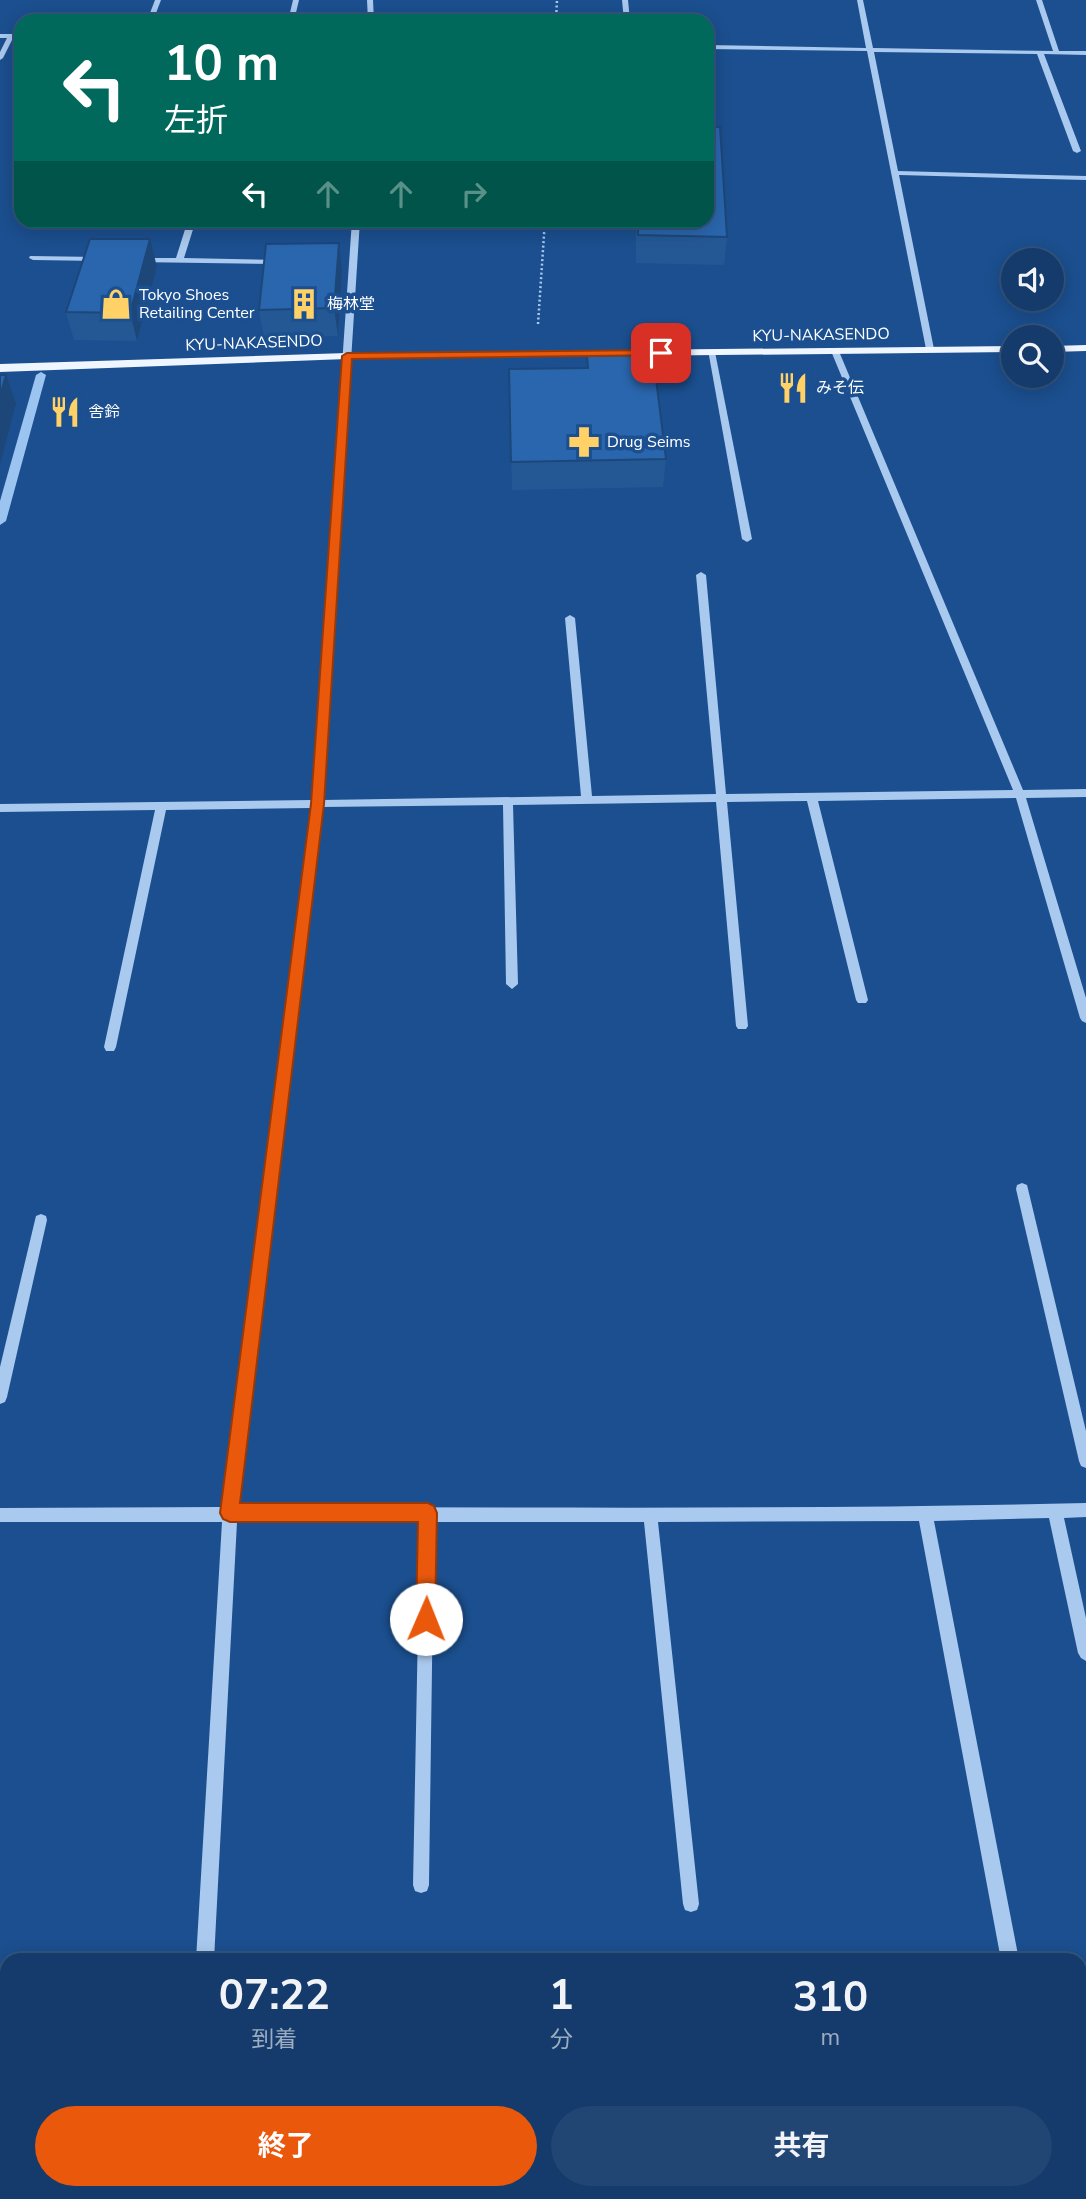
<!DOCTYPE html>
<html lang="ja">
<head>
<meta charset="utf-8">
<style>
	:root { --surface:#143b6b; --page:#214673; --text:#f1f3f6; --muted:#9dadc1; --line:#33557e; --accent:#ea580c }
	body { margin:0; font-family:"Nunito Sans","Noto Sans JP",sans-serif; background:var(--page); color:var(--text); height:100vh; display:flex; flex-direction:column; font-size:26px; white-space:nowrap }
	* { box-sizing:border-box; margin:0 }
	p { font-size:23px; color:var(--muted) }
	.icon { flex:none; width:38px; height:38px; fill:none; stroke:currentColor; stroke-width:2; stroke-linecap:round; stroke-linejoin:round }
	.map { position:relative; flex:1; overflow:hidden }
	.drawer { position:absolute; left:0px; top:1953px; width:1087px; height:247px; display:flex; flex-direction:column; background:var(--surface); border-radius:21px 21px 0 0; box-shadow:0 4px 18px #0003,0 0 0 2px var(--line) }
	.drawer>* { flex:none }
	.banner { position:absolute; left:14px; top:14px; width:700px; height:214px; border-radius:21px; box-shadow:0 4px 18px #0003,0 0 0 2px var(--line); background:#00695c; color:#fff; overflow:hidden }
	.tools { position:absolute; left:1001px; top:248px; display:grid; gap:14px }
	.tools a { display:grid; place-items:center; width:63px; height:63px; border-radius:50%; background:var(--surface); box-shadow:0 4px 18px #0003,0 0 0 2px var(--line); font-size:35px }
	.pin { position:absolute; display:grid; place-items:center; width:60px; height:60px; color:#fff; margin:-30px; border-radius:14px; box-shadow:0 4px 10px #0006 }
	.me { position:absolute; width:77px; margin:-38px; rotate:1deg; stroke-linejoin:round; filter:drop-shadow(0 0 5px #0008) }
	.turn { display:flex; align-items:center; gap:24px; height:147px; padding:0 35px; font-size:32px }
	.turn .icon { width:91px; height:91px; stroke-width:2.5 }
	.turn b { display:block; font-size:49px; line-height:60px }
	.lanes { display:flex; align-items:center; height:66px; padding:0 35px; background:#0003; justify-content:center; gap:35px; direction:ltr }
	.lanes .off { opacity:.35 }
	.eta { display:flex; justify-content:space-evenly; align-items:center; height:119px; text-align:center }
	.eta b { font-size:42px; font-weight:700; line-height:49px }
	.button { display:flex; gap:14px; margin-top:auto; padding:14px 35px }
	.button a { flex:1; height:80px; border-radius:42px; background:var(--accent); color:#fff; font-size:28px; font-weight:700; line-height:80px; text-align:center }
	.button a+a { background:var(--page); color:var(--text) }
	.map>svg:first-child { display:block }
</style>
</head>
<body>
<div class="map">
<svg width="1086" height="2199" viewBox="0 0 1086 2199">
	<rect width="100%" height="100%" fill="#1b4f8f"/>
	<g fill="none" stroke-linecap="round" stroke-linejoin="round">
		<!-- stream -->
		<path fill="#9cc4f0" fill-rule="evenodd" d="M 41,372 L 46,375 L 6,521 L 0,525 L 0,501 L 36,375 Z"/>
		<!-- path -->
		<g stroke="#a9c9ee" stroke-width="2.5" stroke-dasharray="2 2.5" stroke-linecap="butt">
			<path d="M 556,21 L 557,0"/>
			<path d="M 538,324 L 545,220"/>
		</g>
		<!-- minor -->
		<g fill="#a9c9ee" fill-rule="evenodd">
			<path d="M 155,0 L 161,0 L 153,21 L 147,21 Z"/>
			<path d="M 293,0 L 299,0 L 294,21 L 288,21 Z"/>
			<path d="M 367,0 L 373,0 L 374,21 L 368,21 Z"/>
			<path d="M 622,0 L 628,0 L 630,21 L 624,21 Z"/>
			<path d="M 857,0 L 863,0 L 873,48 L 1053,51 L 1036,0 L 1042,0 L 1059,51 L 1086,51 L 1086,55 L 1044,54 L 1081,151 L 1077,153 L 1073,151 L 1037,54 L 874,52 L 898,171 L 1086,176 L 1086,180 L 899,175 L 934,349 L 930,351 L 926,349 L 867,51 L 707,49 L 707,45 L 866,48 Z"/>
			<path d="M 0,34 L 21,34 L 21,38 L 13,38 L 3,58 L 0,60 L 0,52 L 7,38 L 0,38 Z"/>
			<path d="M 188,220 L 196,220 L 184,258 L 281,260 L 285,262 L 281,264 L 135,262 L 135,258 L 176,258 Z"/>
			<path d="M 352,220 L 360,220 L 323,800 L 581,796 L 565,618 L 570,615 L 575,618 L 592,796 L 716,794 L 696,575 L 701,572 L 706,575 L 726,794 L 1013,790 L 831,351 L 838,349 L 1023,790 L 1086,789 L 1086,797 L 1026,798 L 1086,998 L 1086,1023 L 1082,1021 L 1080,1018 L 1016,798 L 818,801 L 868,1000 L 866,1003 L 858,1003 L 856,1000 L 807,801 L 727,802 L 748,1026 L 746,1029 L 738,1029 L 736,1026 L 716,802 L 513,805 L 518,984 L 512,989 L 506,984 L 503,805 L 322,807 L 238,1507 C 521,1507 803,1510 1086,1503 L 1086,1517 L 1064,1518 L 1086,1618 L 1086,1661 L 1081,1658 L 1078,1653 L 1049,1518 L 934,1521 L 1019,1960 L 1001,1960 L 919,1521 L 658,1522 L 699,1904 L 697,1910 L 691,1912 L 685,1910 L 683,1904 L 644,1522 L 434,1522 L 429,1885 L 427,1891 L 421,1893 L 415,1891 L 413,1885 L 420,1522 L 237,1522 L 214,1960 L 196,1960 L 222,1522 L 0,1522 L 0,1508 L 223,1507 L 311,808 L 166,810 L 116,1047 L 114,1051 L 106,1051 L 104,1047 L 155,810 L 0,812 L 0,804 L 312,800 Z"/>
			<path d="M 30,256 L 99,257 L 103,259 L 99,261 L 33,260 L 29,258 Z"/>
			<path d="M 708,350 L 715,352 L 752,539 L 747,542 L 742,539 Z"/>
			<path d="M 1022,1183 L 1027,1185 L 1028,1189 L 1086,1431 L 1086,1468 L 1081,1466 L 1079,1461 L 1016,1189 L 1017,1185 Z"/>
			<path d="M 41,1214 L 46,1216 L 47,1220 L 7,1397 L 5,1402 L 0,1404 L 0,1367 L 35,1220 L 36,1216 Z"/>
			<path d="M 7,2042 L 7,2060 L 0,2061 L 0,2043 Z"/>
		</g>
		<!-- major -->
		<g fill="#f0f6ff" fill-rule="evenodd">
			<path d="M 1086,345 L 1086,351 L 1052,352 L 1052,346 Z"/>
			<path d="M 1013,346 L 1013,352 L 347,359 L 0,372 L 0,364 L 347,353 Z"/>
		</g>
	</g>
	<!-- wall -->
	<g fill="#245895">
		<path d="M 636,220 L 707,220 L 727,237 L 724,265 L 636,263 Z"/>
		<path d="M 157,267 L 137,341 L 74,340 L 66,312 Z"/>
		<path d="M 342,271 L 338,336 L 264,338 L 259,310 Z"/>
		<path d="M 587,356 L 666,459 L 663,487 L 512,490 L 509,369 L 587,368 Z"/>
	</g>
	<!-- shaded-wall -->
	<g fill="#1d4779">
		<path d="M 150,239 L 157,267 L 137,341 L 130,313 Z"/>
		<path d="M 339,243 L 342,271 L 338,336 L 334,308 Z"/>
		<path d="M 6,375 L 16,403 L 0,465 L 0,396 Z"/>
	</g>
	<!-- building -->
	<g fill="#2a66ad" stroke="#1d4779" stroke-width="2">
		<path d="M 707,127 L 720,127 L 727,237 L 638,235 L 638,220 L 707,220 Z"/>
		<path d="M 90,239 L 150,239 L 130,313 L 66,312 Z"/>
		<path d="M 339,243 L 334,308 L 259,310 L 266,244 Z"/>
		<path d="M 653,355 L 666,459 L 511,462 L 509,369 L 588,368 L 587,356 Z"/>
		<path d="M 0,375 L 6,375 L 0,396 Z"/>
	</g>
	<!-- route -->
	<path fill="#ea580c" stroke="#983908" stroke-width="2" d="M 661,350 L 665,351 L 665,355 L 352,359 L 324,804 L 240,1503 L 428,1503 L 434,1506 L 437,1513 L 435,1619 L 433,1626 L 426,1629 L 419,1626 L 416,1619 L 418,1522 L 230,1522 L 223,1519 L 220,1513 L 311,804 L 342,356 L 347,353 Z"/>
	<!-- icons -->
	<defs>
		<symbol id="shop-bare" viewBox="-9 -9 18 18"><path d="M-5-2.5h2.3a2.7 3.5 0 0 1 5.4 0H5L5.5 6h-11ZM-1.5-2.5h3a1.5 2.3 0 0 0-3 0Z" fill="#ffd166" stroke="#1b4f8f" stroke-width="2.5" paint-order="stroke"/></symbol>
		<symbol id="building-bare" viewBox="-9 -9 18 18"><path d="M-4-6H4V6H1V3H-1V6H-4ZM-2.5-4.3h1.7v1.8h-1.7ZM.8-4.3h1.7v1.8H.8ZM-2.5-1h1.7V.8h-1.7ZM.8-1h1.7V.8H.8Z" fill="#ffd166" stroke="#1b4f8f" stroke-width="2.5" paint-order="stroke"/></symbol>
		<symbol id="restaurant-bare" viewBox="-9 -9 18 18"><path d="M-5-6h1v4h1v-4h1v4h1v-4h1v5L-1.5 .5V6h-2V.5L-5-1ZM5-6V6H3V1.5H1.5Q1.5-4 5-6Z" fill="#ffd166" stroke="#1b4f8f" stroke-width="2.5" paint-order="stroke"/></symbol>
		<symbol id="pharmacy-bare" viewBox="-9 -9 18 18"><path d="M-2-6h4v4h4v4h-4v4h-4v-4h-4v-4h4Z" fill="#ffd166" stroke="#1b4f8f" stroke-width="2.5" paint-order="stroke"/></symbol>
	</defs>
	<g fill-rule="evenodd">
		<use href="#shop-bare" x="94" y="282" width="44" height="44"/>
		<use href="#building-bare" x="282" y="282" width="44" height="44"/>
		<use href="#restaurant-bare" x="771" y="366" width="44" height="44"/>
		<use href="#restaurant-bare" x="43" y="390" width="44" height="44"/>
		<use href="#pharmacy-bare" x="562" y="420" width="44" height="44"/>
	</g>
	<g text-anchor="middle" dominant-baseline="central" stroke-width="7" stroke-linejoin="round" paint-order="stroke">
		<!-- far-poi labels -->
		<g font-size="16" fill="#fff" stroke="#1b4f8f" text-anchor="start">
			<text x="139" y="295">Tokyo Shoes<tspan x="139" dy="18">Retailing Center</tspan></text>
			<text x="327" y="304">梅林堂</text>
			<text x="816" y="388">みそ伝</text>
			<text x="88" y="412">舎鈴</text>
			<text x="607" y="442">Drug Seims</text>
		</g>
		<!-- far-street labels -->
		<g font-size="16" fill="#fff" stroke="#1b4f8f">
			<text transform="translate(821 335) rotate(-1)">KYU-NAKASENDO</text>
			<text transform="translate(254 343) rotate(-2)">KYU-NAKASENDO</text>
		</g>
	</g>
</svg>
<div class="tools">
<a><svg class="icon" aria-label="sound" viewBox="0 0 24 24"><path d="M4 9h4l5-4v14l-5-4H4zM17 9q2 3 0 6"/></svg></a>
<a><svg class="icon" aria-label="search" viewBox="0 0 24 24"><circle cx="10" cy="10" r="6"/><path d="M15 15l6 6"/></svg></a>
</div>
<div class="pin" style="left:661px;top:353px;background:#d93025"><svg class="icon" aria-label="arrive" viewBox="0 0 24 24"><path d="M6 21V4h12l-3 4 3 4H6"/></svg></div>
<svg class="me" style="left:426px;top:1619px" viewBox="-20 -20 40 40"><circle r="19" fill="#fff"/><path d="M0-13L10 11 0 6-10 11z" fill="#ea580c"/></svg>
<div class="banner">
<div class="turn"><svg class="icon" aria-label="left" viewBox="0 0 24 24"><path d="M17 20v-9H6M10 6l-5 5 5 5"/></svg><div><b>10 m</b>左折</div></div>
<div class="lanes"><svg class="icon" aria-label="left" viewBox="0 0 24 24"><path d="M17 20v-9H6M10 6l-5 5 5 5"/></svg><svg class="icon off" aria-label="ahead" viewBox="0 0 24 24"><path d="M12 20V5M6 11l6-6 6 6"/></svg><svg class="icon off" aria-label="ahead" viewBox="0 0 24 24"><path d="M12 20V5M6 11l6-6 6 6"/></svg><svg class="icon off" aria-label="right" viewBox="0 0 24 24"><path d="M7 20v-9h11M14 6l5 5-5 5"/></svg></div>
</div>
<section class="drawer">
<div class="eta">
<div><b>07:22</b><p>到着</p></div>
<div><b>1</b><p>分</p></div>
<div><b>310</b><p>m</p></div>
</div>
<div class="button"><a>終了</a><a>共有</a></div>
</section>
</div>
</body>
</html>
